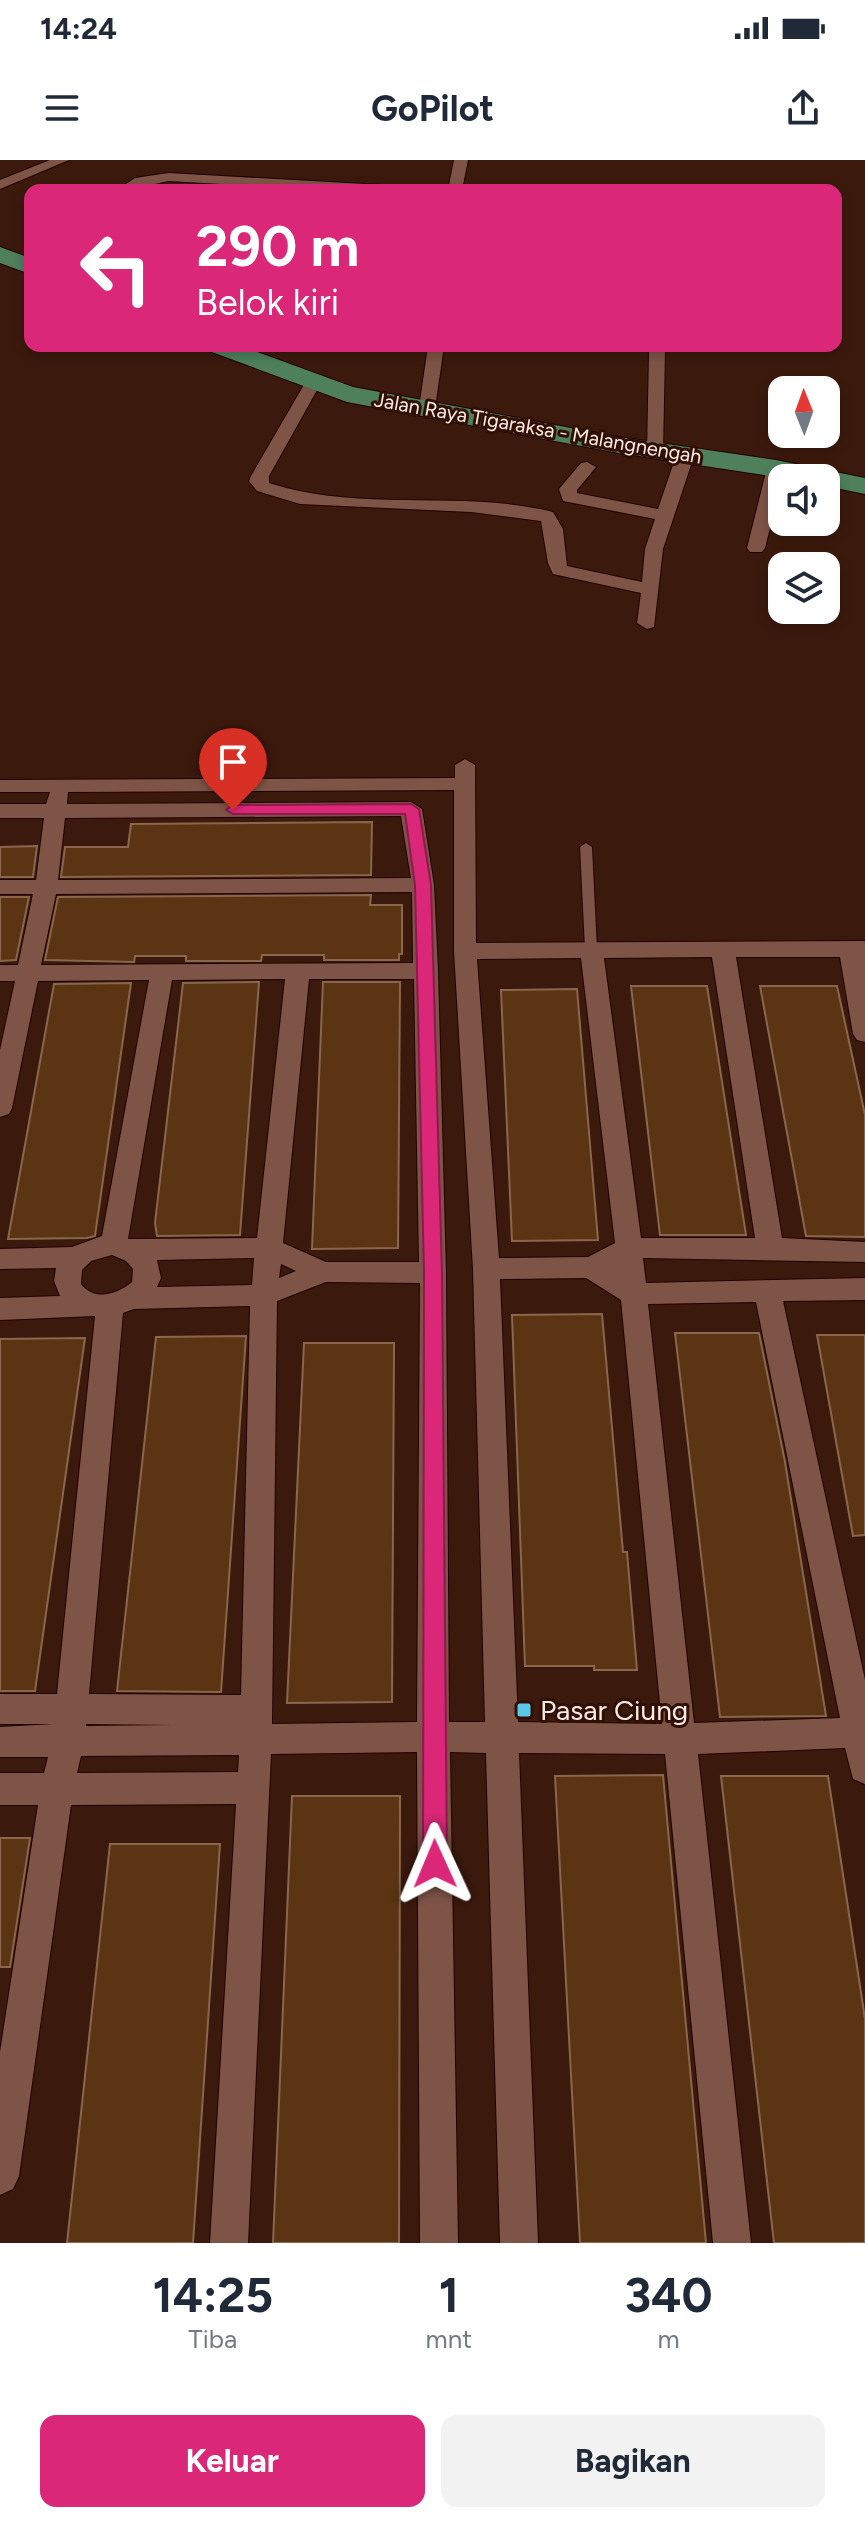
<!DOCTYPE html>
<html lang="id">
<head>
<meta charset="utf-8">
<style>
	:root { --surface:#fff; --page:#f2f2f3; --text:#1f2937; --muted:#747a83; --accent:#db2777 }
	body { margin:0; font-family:Figtree,sans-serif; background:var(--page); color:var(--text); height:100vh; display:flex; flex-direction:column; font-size:30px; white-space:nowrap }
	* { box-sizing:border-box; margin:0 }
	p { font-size:26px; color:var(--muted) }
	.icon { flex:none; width:44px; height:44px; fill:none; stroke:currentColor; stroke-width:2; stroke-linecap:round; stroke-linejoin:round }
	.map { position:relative; height:2083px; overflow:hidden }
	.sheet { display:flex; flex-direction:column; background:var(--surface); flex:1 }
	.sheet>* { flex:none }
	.guide { position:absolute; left:24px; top:24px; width:818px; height:168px; border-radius:16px; box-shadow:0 4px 12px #0003; background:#db2777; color:#fff; overflow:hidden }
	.needle { width:52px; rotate:359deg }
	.controls { position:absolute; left:768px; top:216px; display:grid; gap:16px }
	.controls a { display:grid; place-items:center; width:72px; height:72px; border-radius:16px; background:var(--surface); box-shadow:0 4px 12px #0003; font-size:40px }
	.pin { position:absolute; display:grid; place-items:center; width:68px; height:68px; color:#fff; margin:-82px -34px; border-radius:50% 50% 50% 0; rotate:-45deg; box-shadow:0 0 8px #0007 }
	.pin .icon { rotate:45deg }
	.me { position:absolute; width:88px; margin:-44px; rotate:359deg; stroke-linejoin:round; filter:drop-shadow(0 0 6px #0008) }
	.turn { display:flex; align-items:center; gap:28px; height:168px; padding:0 40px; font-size:36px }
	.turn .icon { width:104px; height:104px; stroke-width:2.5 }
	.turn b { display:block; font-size:56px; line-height:68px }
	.eta { display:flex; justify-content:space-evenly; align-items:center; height:136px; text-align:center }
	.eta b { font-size:48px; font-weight:700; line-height:56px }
	.button { display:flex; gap:16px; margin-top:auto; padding:16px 40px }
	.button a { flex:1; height:92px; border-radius:16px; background:var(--accent); color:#fff; font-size:32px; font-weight:700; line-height:92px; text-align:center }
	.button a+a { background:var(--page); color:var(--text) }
	.status { display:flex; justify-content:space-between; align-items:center; height:56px; padding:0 40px; background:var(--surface); direction:ltr }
	.status svg { height:22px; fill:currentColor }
	header { display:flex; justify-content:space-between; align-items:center; height:104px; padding:0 40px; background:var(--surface); font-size:36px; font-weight:700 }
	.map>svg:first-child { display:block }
</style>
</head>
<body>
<div class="status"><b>14:24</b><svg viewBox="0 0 49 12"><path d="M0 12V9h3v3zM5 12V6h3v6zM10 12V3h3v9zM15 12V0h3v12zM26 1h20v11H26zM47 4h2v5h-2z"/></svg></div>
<header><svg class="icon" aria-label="menu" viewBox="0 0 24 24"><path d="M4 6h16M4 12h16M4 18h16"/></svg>GoPilot<svg class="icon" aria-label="share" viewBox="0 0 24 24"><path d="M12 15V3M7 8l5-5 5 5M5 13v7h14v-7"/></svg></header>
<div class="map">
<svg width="865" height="2083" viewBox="0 0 865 2083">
	<rect width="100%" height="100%" fill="#3c190d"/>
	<!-- building -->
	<g fill="#5a3413" stroke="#8a674c" stroke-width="2">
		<path d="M 372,662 L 371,715 L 61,717 L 65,687 L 128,687 L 131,664 Z"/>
		<path d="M 37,686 L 33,717 L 0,717 L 0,687 Z"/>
		<path d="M 371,735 L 370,745 L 402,745 L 402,794 L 399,794 L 399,800 L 324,800 L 324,795 L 262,795 L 261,801 L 186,801 L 186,796 L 135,796 L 134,802 L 45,800 L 58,737 Z"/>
		<path d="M 0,737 L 29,737 L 16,800 L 0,801 Z"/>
		<path d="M 259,822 L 240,1075 L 157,1076 L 155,1063 L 183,823 Z"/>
		<path d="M 323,822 L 400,822 L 398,1088 L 312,1089 Z"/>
		<path d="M 131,823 L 95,1076 L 87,1078 L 8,1079 L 54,824 Z"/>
		<path d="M 631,826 L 707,826 L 746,1075 L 660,1075 Z"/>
		<path d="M 760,826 L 837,826 L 865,955 L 865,1077 L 806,1076 Z"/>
		<path d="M 577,829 L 598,1080 L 512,1081 L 501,830 Z"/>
		<path d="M 602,1154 L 623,1392 L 627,1392 L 637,1510 L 594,1510 L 594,1506 L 525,1506 L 512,1155 Z"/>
		<path d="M 675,1173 L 759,1173 L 785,1302 L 826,1556 L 720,1557 Z"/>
		<path d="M 817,1175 L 865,1175 L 865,1375 L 853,1376 Z"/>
		<path d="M 246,1176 L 221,1532 L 117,1531 L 156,1177 Z"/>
		<path d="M 85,1178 L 35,1531 L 0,1531 L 0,1179 Z"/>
		<path d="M 304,1183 L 394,1183 L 392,1542 L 287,1543 Z"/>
		<path d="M 663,1615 L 706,2083 L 580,2083 L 555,1616 Z"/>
		<path d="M 721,1616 L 828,1616 L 865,1859 L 865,2083 L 774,2083 Z"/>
		<path d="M 292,1636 L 400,1636 L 399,2083 L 273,2083 Z"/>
		<path d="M 0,1678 L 30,1678 L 10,1807 L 0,1807 Z"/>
		<path d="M 110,1684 L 220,1684 L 193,2083 L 67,2083 Z"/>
	</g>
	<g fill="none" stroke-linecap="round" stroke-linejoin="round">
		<defs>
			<path id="lane" d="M 586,683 L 592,687 L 597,789 L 591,793 L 585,789 L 580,687 Z"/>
			<g id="street">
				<path d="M 50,0 L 69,0 L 0,29 L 0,20 Z"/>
				<path d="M 454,0 L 468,0 L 462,30 L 448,30 Z"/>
				<path d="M 169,13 L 401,26 L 408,30 L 327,30 L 169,21 C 151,24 135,30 117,30 L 135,18 Z"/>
				<path d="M 428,186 L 444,186 L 435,248 L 427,253 L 419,248 Z"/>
				<path d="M 643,186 L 661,186 L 665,191 L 663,292 L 655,297 L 647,292 L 649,192 Z"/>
				<path d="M 313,218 L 321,223 L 269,316 L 269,323 C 360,353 461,329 553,352 L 563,369 L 567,406 L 642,422 L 645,389 L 655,359 L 563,341 L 559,329 L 581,303 L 587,302 L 596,307 L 577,330 L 577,333 L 658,349 L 676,296 L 685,291 L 691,292 L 694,296 L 663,389 L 654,467 L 647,469 L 637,463 L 641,433 L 553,414 L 548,403 L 541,361 L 471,352 L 300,344 L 257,331 L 249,321 L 251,316 L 305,223 Z"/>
				<path d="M 776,303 L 785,308 L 765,388 L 762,392 L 750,392 L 747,388 L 767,308 Z"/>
				<path d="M 465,599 L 475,605 L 476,783 L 865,781 L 865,882 L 857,880 L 853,874 L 840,797 L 736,797 L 782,1078 L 865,1082 L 865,1102 L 643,1098 L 646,1123 L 865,1118 L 865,1140 L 783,1141 L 865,1520 L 865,1624 L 853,1619 L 845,1588 L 698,1594 L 751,2083 L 713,2083 L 665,1594 L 519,1593 L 538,2083 L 500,2083 L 486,1593 L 450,1592 L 458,2083 L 420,2083 L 417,1592 L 271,1594 L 248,2083 L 210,2083 L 236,1644 L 71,1645 L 19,2016 L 13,2029 L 0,2035 L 0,1892 L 38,1645 L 0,1645 L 0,1613 L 44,1613 L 48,1597 L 0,1597 L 0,1567 L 54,1564 L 0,1564 L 0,1534 L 57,1534 L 95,1156 L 0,1160 L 0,1138 L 60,1136 L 54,1121 L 56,1108 L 0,1109 L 0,1089 L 72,1087 L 102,1076 L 149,820 L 38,821 L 12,948 L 9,954 L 0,957 L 0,890 L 15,821 L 0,821 L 0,805 L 18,805 L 33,734 L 0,734 L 0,720 L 36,720 L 44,658 L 0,658 L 0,644 L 46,644 L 50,632 L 0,632 L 0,620 L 455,618 L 455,605 ZM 454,630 L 454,791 L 473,1109 L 485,1562 L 449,1562 L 446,1113 L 438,811 L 434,725 L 422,649 L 411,642 L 67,644 L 68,632 ZM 401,656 L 411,718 L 58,720 L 65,658 ZM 412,732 L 413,803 L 41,805 L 56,734 ZM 712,797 L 755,1078 L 641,1078 L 604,798 ZM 581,798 L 615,1083 L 588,1097 L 499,1098 L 477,799 ZM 285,819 L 257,1078 L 128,1079 L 172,820 ZM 309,819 L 414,819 L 419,1102 L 326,1102 L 283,1083 ZM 112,1095 L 126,1101 L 133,1109 L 132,1122 C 117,1134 95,1142 81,1124 L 82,1110 L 91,1101 ZM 254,1098 L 252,1125 L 157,1127 L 161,1118 L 157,1100 ZM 281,1104 L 296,1111 L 279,1118 ZM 586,1118 L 621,1140 L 662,1564 L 518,1562 L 500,1119 ZM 326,1122 L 420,1123 L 417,1562 L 272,1564 L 277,1141 ZM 756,1142 L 840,1558 L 694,1563 L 648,1144 ZM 250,1146 L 241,1535 L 89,1534 L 123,1153 L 134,1149 ZM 86,1564 L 174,1565 L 86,1566 ZM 239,1595 L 238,1612 L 77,1613 L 81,1596 Z"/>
			</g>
			<g id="primary">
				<path d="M 0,87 L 30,98 L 30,114 L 0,103 Z"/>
				<path d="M 205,186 L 241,186 L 353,227 L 619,277 L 776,300 L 865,318 L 865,334 L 826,326 L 826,318 L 784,318 L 619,293 L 347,242 L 209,191 Z"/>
			</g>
		</defs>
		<!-- lane casing -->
		<use href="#lane" stroke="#220200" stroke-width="2"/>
		<!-- street casing -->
		<use href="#street" stroke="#220200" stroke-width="2"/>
		<!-- primary casing -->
		<use href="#primary" stroke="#220200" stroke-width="2"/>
		<!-- lane -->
		<use href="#lane" fill="#7e5447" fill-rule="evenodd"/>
		<!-- street -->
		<use href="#street" fill="#7e5447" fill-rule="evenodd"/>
		<!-- primary -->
		<use href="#primary" fill="#4e805c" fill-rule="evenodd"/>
	</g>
	<!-- route -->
	<path fill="#db2777" stroke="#8e194d" stroke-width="2" d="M 411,644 L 419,649 L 431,725 L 442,1113 L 447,1704 L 443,1712 L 435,1716 L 427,1712 L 423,1704 L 424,1113 L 415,725 L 405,654 L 233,654 L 226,650 L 233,645 Z"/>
	<!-- markers -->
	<rect fill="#5ac8e6" stroke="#320f04" stroke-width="3" x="516" y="1542" width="16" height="16" rx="4"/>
	<g text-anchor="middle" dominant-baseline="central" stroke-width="6" stroke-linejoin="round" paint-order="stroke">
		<!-- far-street labels -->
		<g font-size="20" fill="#fbece7" stroke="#320f04">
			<text transform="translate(538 268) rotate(10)">Jalan Raya Tigaraksa - Malangnengah</text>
		</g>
		<!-- near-poi labels -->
		<g font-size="28" fill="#fbece7" stroke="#320f04" text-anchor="start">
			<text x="540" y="1550">Pasar Ciung</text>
		</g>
	</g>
</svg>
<div class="controls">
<a><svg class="needle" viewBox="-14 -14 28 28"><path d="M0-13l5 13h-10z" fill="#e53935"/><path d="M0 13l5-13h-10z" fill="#747a83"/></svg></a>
<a><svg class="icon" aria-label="sound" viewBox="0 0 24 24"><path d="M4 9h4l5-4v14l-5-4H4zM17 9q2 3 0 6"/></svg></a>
<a><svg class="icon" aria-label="layers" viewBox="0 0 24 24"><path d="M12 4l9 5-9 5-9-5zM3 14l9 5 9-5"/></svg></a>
</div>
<div class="pin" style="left:233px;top:650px;background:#d93025"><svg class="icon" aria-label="arrive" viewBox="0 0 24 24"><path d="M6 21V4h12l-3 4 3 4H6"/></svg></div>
<svg class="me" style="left:435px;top:1704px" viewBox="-20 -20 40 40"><path d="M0-17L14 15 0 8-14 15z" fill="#db2777" stroke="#fff" stroke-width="4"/></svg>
<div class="guide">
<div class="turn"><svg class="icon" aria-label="left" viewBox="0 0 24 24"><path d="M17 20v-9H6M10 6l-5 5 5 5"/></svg><div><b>290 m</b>Belok kiri</div></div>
</div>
</div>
<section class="sheet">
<div class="eta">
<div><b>14:25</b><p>Tiba</p></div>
<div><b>1</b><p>mnt</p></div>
<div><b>340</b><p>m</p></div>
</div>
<div class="button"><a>Keluar</a><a>Bagikan</a></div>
</section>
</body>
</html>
